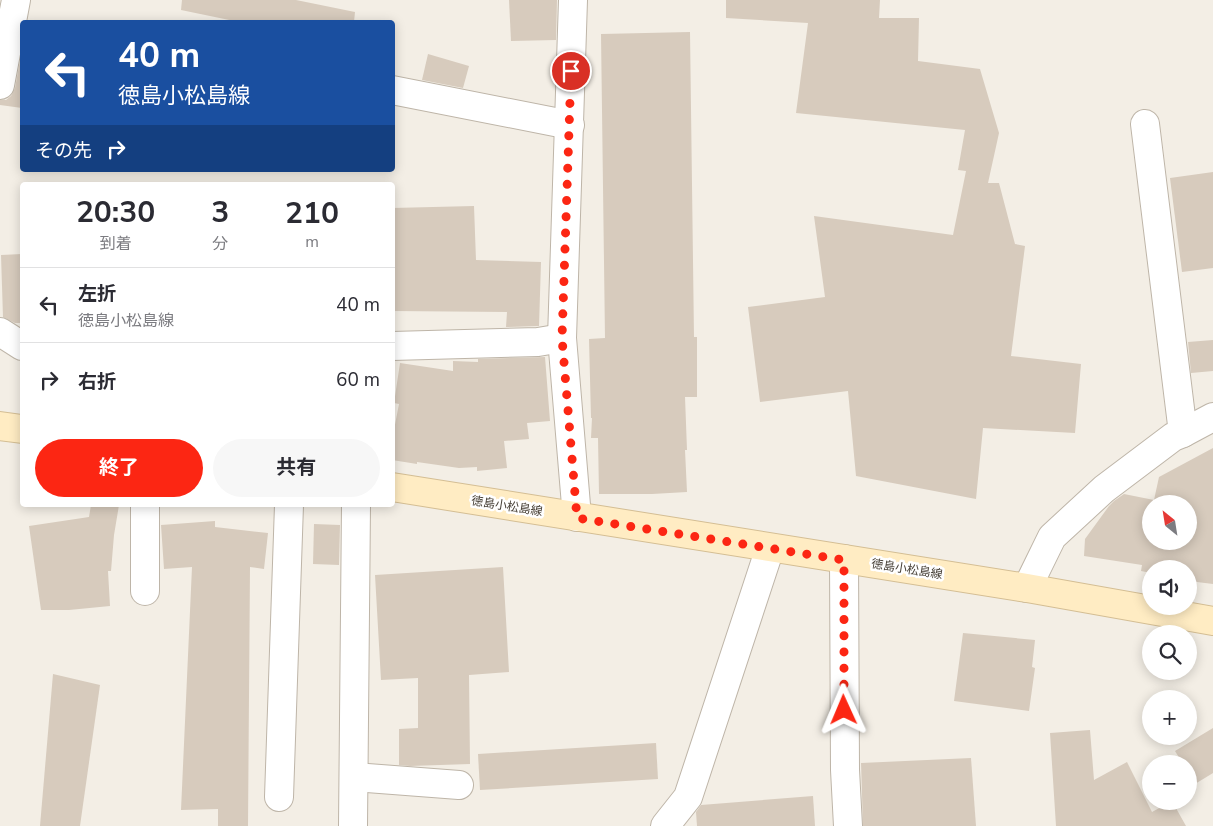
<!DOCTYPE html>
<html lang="ja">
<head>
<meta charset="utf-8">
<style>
	:root { --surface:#fff; --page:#f7f7f7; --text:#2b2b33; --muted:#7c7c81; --line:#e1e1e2; --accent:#fc2613 }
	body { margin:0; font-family:"Nunito Sans","Noto Sans JP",sans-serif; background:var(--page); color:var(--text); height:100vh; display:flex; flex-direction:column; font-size:19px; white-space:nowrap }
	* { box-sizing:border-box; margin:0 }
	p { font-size:16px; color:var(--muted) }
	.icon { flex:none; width:28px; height:28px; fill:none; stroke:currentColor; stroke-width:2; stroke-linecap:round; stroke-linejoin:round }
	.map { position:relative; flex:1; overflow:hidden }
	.drawer { position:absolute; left:20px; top:182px; width:375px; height:325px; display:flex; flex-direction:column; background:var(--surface); border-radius:5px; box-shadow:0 2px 12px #0003 }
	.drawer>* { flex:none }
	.top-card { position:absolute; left:20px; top:20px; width:375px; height:152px; border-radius:5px; box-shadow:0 2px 12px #0003; background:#1a4fa0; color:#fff; overflow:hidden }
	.needle { width:32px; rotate:330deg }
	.tools { position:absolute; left:1142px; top:495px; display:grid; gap:10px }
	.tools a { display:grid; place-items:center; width:55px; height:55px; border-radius:50%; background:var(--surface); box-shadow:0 2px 12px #0003; font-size:25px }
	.pin { position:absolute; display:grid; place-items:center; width:42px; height:42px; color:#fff; margin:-21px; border:2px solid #fff; border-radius:50%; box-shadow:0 1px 5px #0007 }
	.me { position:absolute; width:55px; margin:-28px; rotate:359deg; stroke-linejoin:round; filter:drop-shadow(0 0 4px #0008) }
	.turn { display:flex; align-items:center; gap:18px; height:105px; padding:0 15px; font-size:22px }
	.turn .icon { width:65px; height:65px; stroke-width:2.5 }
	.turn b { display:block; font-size:35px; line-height:42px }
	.then { display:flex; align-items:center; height:48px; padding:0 15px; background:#0003; gap:10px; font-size:19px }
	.eta { display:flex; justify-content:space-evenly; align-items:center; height:85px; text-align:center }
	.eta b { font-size:30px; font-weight:700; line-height:35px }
	.button { display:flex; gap:10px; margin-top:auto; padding:10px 15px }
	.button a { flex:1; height:58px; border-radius:30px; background:var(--accent); color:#fff; font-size:20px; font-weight:700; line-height:58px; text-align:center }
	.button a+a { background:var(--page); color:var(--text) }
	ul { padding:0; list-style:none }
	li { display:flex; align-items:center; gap:15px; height:75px; padding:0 15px; border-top:1px solid var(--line) }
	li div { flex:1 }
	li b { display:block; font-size:19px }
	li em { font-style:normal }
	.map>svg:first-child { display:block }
</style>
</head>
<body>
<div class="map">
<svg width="1213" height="826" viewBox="0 0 1213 826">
	<rect width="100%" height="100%" fill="#f3eee5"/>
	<!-- building -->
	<g fill="#d7cbbd" fill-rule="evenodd">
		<path d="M 182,0 L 296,0 L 355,12 L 354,22 L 239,22 L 181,10 Z"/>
		<path d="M 509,0 L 557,0 L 556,40 L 511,41 Z"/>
		<path d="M 726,0 L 880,0 L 879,18 L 919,18 L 918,61 L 980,69 L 999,133 L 988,183 L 999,183 L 1015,244 L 1025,246 L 1011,356 L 1081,364 L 1075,433 L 983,428 L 976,499 L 856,476 L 848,391 L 760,402 L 748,307 L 825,297 L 814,216 L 953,235 L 966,171 L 958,170 L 965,130 L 796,113 L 808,23 L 726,18 Z"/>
		<path d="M 690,32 L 694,337 L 697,337 L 697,397 L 685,397 L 687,450 L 685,450 L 687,492 L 652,494 L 599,494 L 598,438 L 591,438 L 592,418 L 591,418 L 589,339 L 605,338 L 601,34 Z"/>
		<path d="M 22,50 L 22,108 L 0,105 L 0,100 L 6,100 L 11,96 L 15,88 Z"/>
		<path d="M 428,54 L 469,66 L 463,88 L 422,80 Z"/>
		<path d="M 1213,172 L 1213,268 L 1182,272 L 1170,178 Z"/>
		<path d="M 474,206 L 476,260 L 541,262 L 539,326 L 506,327 L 507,312 L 392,311 L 392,208 Z"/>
		<path d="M 22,254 L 22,323 L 15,323 L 3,317 L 1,255 Z"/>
		<path d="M 1213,340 L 1213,371 L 1191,373 L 1188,342 Z"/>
		<path d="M 545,357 L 550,421 L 527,423 L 529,439 L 504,441 L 507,468 L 477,471 L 477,467 L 459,468 L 417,462 L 417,464 L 392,460 L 392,440 L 399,404 L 394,403 L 400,363 L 453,371 L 453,361 L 478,362 L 478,359 Z"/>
		<path d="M 1213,448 L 1213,584 L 1189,581 L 1189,569 L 1151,569 L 1151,573 L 1141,571 L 1142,565 L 1084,556 L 1085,539 L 1109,506 L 1114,501 L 1124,494 L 1154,500 L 1159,477 ZM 1151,504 L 1189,504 L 1189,541 L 1151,541 Z"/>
		<path d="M 91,505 L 119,505 L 114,535 L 111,571 L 108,571 L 110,606 L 69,610 L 41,610 L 29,526 L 89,517 Z"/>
		<path d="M 215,521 L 215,527 L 268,533 L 264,569 L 250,567 L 248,826 L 218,826 L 218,809 L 181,810 L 192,567 L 164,569 L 161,525 Z"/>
		<path d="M 314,524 L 340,525 L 339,565 L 313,564 Z"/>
		<path d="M 503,567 L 509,672 L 469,675 L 470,764 L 410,766 L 399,765 L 399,729 L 418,728 L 418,678 L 381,680 L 375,575 Z"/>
		<path d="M 963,633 L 1035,640 L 1032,667 L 1035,668 L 1029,711 L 954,701 Z"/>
		<path d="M 53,674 L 100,685 L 80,826 L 40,826 Z"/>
		<path d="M 1213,728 L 1213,773 L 1195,784 L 1189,774 L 1189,764 L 1183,764 L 1175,751 Z"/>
		<path d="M 1090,730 L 1094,780 L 1127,762 L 1152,812 L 1172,801 L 1186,826 L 1056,826 L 1050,733 Z"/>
		<path d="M 656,743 L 658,779 L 480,790 L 478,754 Z"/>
		<path d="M 971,758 L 976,826 L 863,826 L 861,763 Z"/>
		<path d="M 813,796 L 815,826 L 697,826 L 696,812 L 701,805 Z"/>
	</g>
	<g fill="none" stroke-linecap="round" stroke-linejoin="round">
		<defs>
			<g id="street">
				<path d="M 573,0 L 562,338 L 577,517"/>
				<path d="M 0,85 L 16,0"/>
				<path d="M 392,90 L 570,125"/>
				<path d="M 1145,124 L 1183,433"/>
				<path d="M 0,332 L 22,346"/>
				<path d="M 392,346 L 538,342 L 562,338"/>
				<path d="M 844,559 L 845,770 L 848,826"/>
				<path d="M 1027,588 L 1052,537 L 1104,489 L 1173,437 L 1183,433 L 1213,417"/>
				<path d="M 145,591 L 145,505"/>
				<path d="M 354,777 L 459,785"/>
				<path d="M 279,797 L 289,505"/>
				<path d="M 353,826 L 356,505"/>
				<path d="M 665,826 L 688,797 L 770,548"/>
			</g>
			<g id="secondary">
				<path d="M 0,426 L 22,429"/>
				<path d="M 392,487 L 1027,588 L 1213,621"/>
			</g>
		</defs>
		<!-- street casing -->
		<use href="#street" stroke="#beb5a8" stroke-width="30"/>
		<!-- secondary casing -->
		<use href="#secondary" stroke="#d4be94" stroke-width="30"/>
		<!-- street -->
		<use href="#street" stroke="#fff" stroke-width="28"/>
		<!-- secondary -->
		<use href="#secondary" stroke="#ffecc3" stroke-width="28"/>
	</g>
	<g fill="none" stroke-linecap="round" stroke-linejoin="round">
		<!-- route -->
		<path stroke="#fc2613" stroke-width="9" stroke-dasharray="0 16.2" d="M 571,71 L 562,338 L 577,518 L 844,560 L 844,710"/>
	</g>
	<g text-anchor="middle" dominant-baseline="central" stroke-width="5" stroke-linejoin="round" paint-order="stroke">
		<!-- street labels -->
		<g font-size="12" fill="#453e35" stroke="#fff">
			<text transform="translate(507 506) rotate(9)">徳島小松島線</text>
			<text transform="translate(907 569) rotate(9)">徳島小松島線</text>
		</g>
	</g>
</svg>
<div class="tools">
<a><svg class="needle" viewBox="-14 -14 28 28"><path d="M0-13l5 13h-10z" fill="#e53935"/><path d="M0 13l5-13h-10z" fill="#7c7c81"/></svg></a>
<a><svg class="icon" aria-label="sound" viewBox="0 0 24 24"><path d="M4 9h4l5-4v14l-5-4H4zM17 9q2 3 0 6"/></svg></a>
<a><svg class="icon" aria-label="search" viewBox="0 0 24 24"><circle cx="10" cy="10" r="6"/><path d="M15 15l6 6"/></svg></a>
<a>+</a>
<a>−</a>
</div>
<div class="pin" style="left:571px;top:71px;background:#d93025"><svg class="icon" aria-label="arrive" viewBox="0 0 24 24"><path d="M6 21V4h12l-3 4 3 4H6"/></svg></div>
<svg class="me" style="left:844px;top:710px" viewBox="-20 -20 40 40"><path d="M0-17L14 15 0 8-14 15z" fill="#fc2613" stroke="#fff" stroke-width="4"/></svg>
<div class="top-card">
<div class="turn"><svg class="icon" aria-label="left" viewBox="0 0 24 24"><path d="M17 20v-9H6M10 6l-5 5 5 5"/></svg><div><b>40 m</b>徳島小松島線</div></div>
<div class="then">その先<svg class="icon" aria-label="right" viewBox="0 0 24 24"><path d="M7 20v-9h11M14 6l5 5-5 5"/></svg></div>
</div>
<section class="drawer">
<div class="eta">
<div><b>20:30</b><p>到着</p></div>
<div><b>3</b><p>分</p></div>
<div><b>210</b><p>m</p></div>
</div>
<ul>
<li><svg class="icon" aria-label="left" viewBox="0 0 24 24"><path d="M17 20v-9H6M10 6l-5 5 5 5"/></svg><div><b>左折</b><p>徳島小松島線</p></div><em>40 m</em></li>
<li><svg class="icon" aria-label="right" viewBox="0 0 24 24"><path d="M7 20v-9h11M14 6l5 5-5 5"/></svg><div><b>右折</b></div><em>60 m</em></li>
</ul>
<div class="button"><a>終了</a><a>共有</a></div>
</section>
</div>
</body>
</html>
